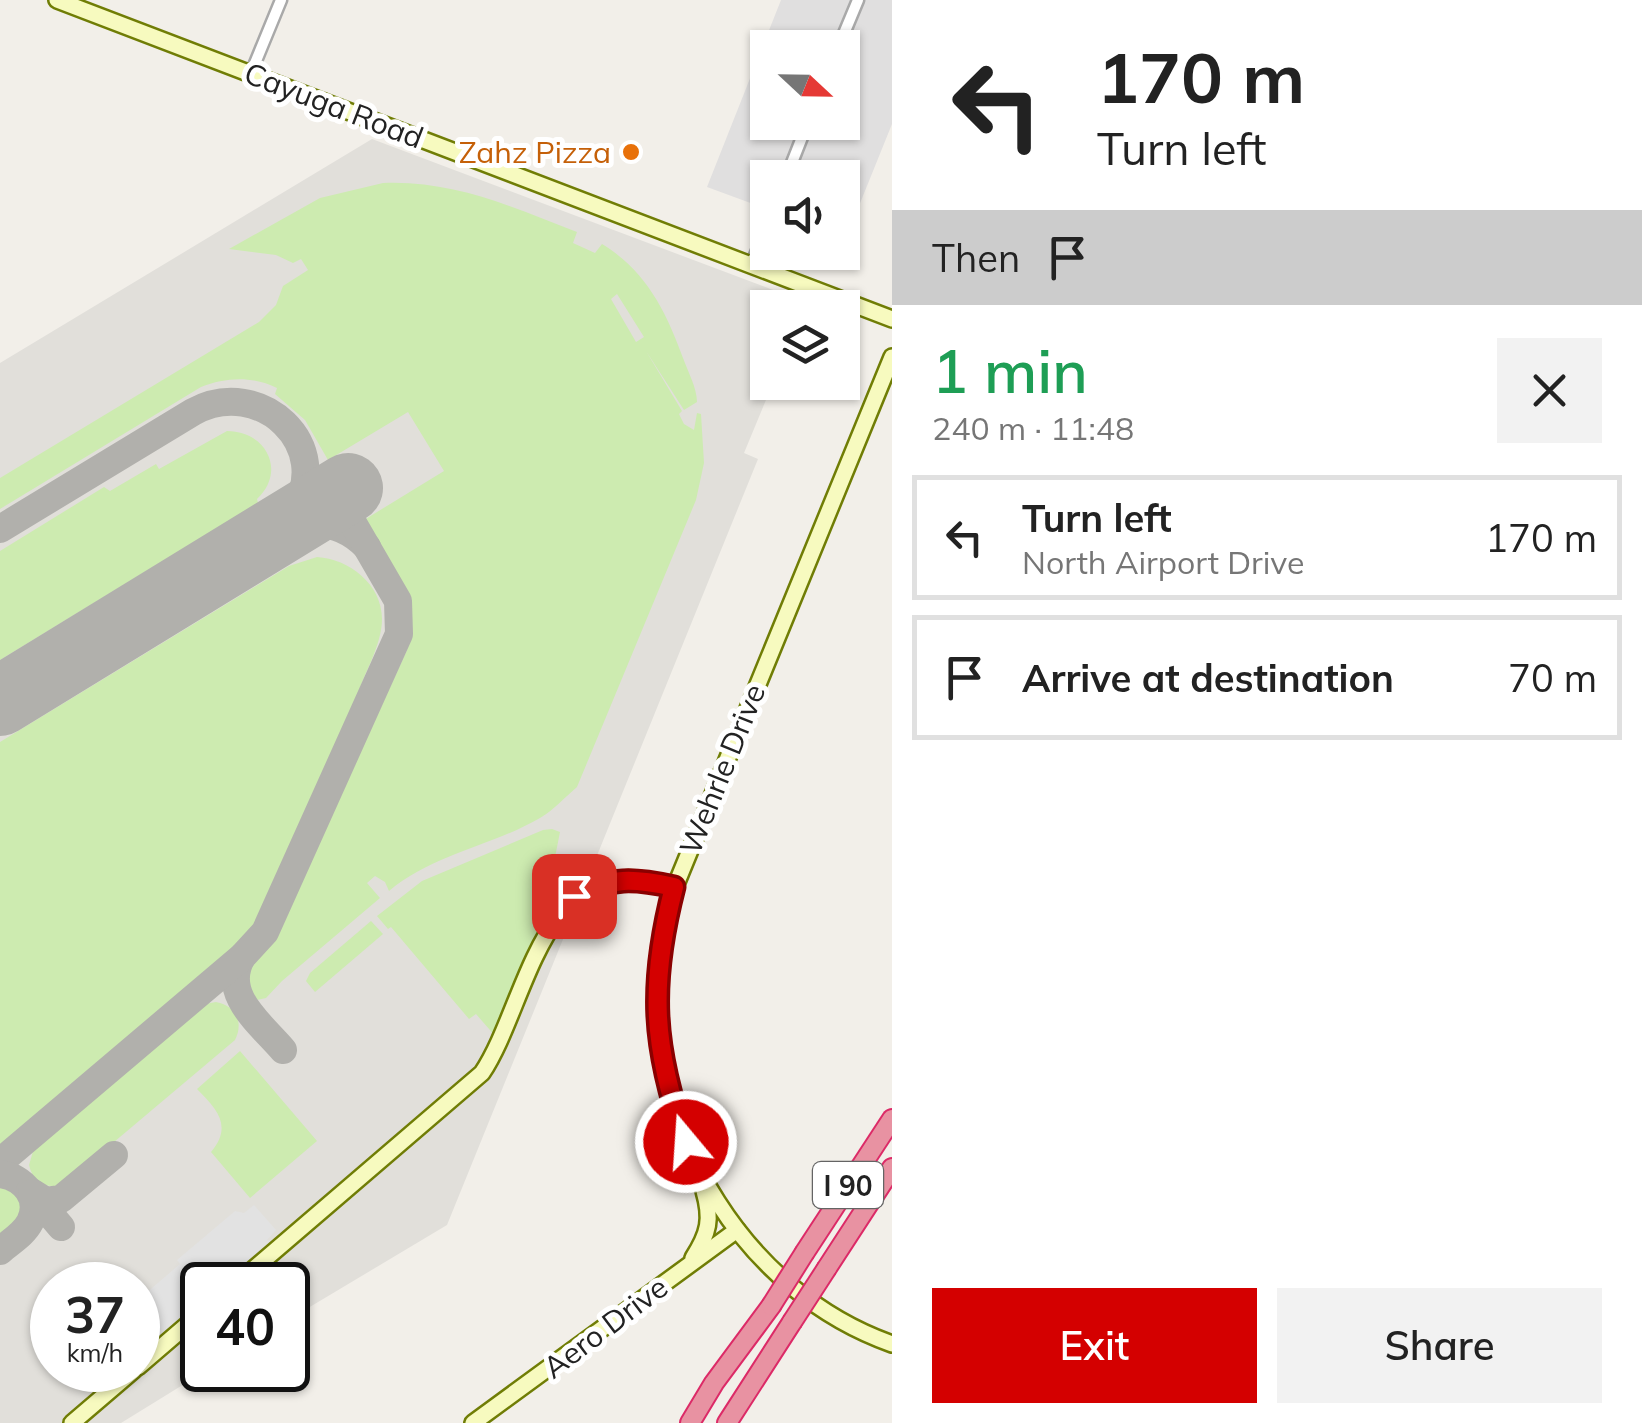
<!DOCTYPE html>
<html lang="en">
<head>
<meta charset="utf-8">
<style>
	:root { --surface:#fff; --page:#f2f2f2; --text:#222; --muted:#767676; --line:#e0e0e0; --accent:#d40000 }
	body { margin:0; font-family:Mulish,sans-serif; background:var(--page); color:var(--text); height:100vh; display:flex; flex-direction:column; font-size:38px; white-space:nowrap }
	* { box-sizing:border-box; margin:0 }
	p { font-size:32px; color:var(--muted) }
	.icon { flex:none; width:55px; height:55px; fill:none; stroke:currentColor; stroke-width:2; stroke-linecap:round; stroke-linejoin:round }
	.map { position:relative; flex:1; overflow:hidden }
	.sheet { display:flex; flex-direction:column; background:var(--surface); width:750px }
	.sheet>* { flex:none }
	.hud { background:#fff; color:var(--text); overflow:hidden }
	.needle { width:65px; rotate:112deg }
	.buttons { position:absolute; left:750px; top:30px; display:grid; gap:20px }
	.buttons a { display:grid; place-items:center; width:110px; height:110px; border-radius:0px; background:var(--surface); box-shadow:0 2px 8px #0004; font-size:50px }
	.speed { position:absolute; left:30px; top:1262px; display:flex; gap:20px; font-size:50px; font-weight:700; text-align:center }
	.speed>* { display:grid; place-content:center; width:130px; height:130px; border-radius:50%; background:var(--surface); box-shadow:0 2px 8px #0004; line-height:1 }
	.speed small { font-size:25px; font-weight:400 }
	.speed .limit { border:5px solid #111; border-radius:15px; background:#fff; color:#111 }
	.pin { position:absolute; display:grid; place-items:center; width:85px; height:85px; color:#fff; margin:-42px; border-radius:20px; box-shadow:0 5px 15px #0006 }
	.me { position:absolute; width:110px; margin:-55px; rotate:342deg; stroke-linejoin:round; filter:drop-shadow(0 0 8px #0008) }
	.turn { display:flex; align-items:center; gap:35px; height:210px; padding:0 40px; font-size:45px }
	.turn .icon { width:130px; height:130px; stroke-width:2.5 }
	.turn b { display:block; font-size:70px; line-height:85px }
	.then { display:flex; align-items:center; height:95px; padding:0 40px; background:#0003; gap:20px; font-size:38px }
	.round { display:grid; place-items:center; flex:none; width:105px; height:105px; border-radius:0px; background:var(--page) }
	.overview { display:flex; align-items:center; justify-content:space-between; height:170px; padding:0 40px }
	h1 { font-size:60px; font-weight:600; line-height:75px; color:#1e9e55 }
	.button { display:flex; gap:20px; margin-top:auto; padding:20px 40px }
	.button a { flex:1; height:115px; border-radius:0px; background:var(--accent); color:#fff; font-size:40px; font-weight:600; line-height:115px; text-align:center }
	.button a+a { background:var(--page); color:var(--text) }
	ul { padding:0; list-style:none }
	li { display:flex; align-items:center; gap:30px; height:125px; margin:0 20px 15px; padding:0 20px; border:5px solid var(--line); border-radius:0px }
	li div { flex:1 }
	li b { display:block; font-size:38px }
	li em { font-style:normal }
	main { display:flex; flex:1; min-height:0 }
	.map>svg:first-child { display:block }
</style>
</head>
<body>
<main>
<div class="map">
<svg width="892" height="1423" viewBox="0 0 892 1423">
	<rect width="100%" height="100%" fill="#f2efe9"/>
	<!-- residential -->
	<path fill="#e0dfdf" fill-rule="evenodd" d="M 781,0 L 892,0 L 892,124 L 846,238 L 843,237 L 842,178 L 768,178 L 767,209 L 707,187 ZM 768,48 L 842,48 L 842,122 L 768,122 Z"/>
	<!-- airport -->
	<path fill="#e1dfda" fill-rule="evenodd" d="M 372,139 L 805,302 L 803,307 L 768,308 L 768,382 L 773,383 L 744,453 L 758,459 L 447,1225 L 288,1320 L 288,1285 L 202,1285 L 202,1370 L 207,1370 L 121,1423 L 0,1423 L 0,363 ZM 52,1285 L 138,1285 L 138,1370 L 52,1370 Z"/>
	<!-- grass -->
	<g fill="#cdebb0" fill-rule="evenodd">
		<path d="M 383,183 C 453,180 513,207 577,232 L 573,243 L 595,253 L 602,244 C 646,271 666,311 683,358 C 688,372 697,388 697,402 L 684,410 L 646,351 L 682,411 L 679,414 L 684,424 L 694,430 L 697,413 L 701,414 L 704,463 L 696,500 L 577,787 C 565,797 554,810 540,818 C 492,846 434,854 389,891 L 385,882 L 375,876 L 367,883 L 380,898 L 282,981 L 266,998 L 257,1000 L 246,986 L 250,966 L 273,940 L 281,925 L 407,650 C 421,596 391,564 364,520 L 444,471 L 408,412 L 328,460 L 305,420 L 275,394 L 277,388 C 253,376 226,377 201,387 L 0,509 L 0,478 L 259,322 L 276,305 L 283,286 L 308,270 L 301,259 L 293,263 L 276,255 L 229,249 L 320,198 ZM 617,294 L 644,337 L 636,342 L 611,299 Z"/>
		<path d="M 227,431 C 266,431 287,471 257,499 L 258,503 L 0,660 L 0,551 L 104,487 L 110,491 L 156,464 L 159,469 Z"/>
		<path d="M 317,557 C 349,559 382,584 382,619 C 382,641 369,665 361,685 C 330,765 295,847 256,923 L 242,943 L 0,1146 L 0,742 L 289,566 Z"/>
		<path d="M 552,829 L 560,832 L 540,933 L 496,1037 L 476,1014 L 469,1019 L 391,927 L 388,929 L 377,916 L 422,881 L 543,830 Z"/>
		<path d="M 371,921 L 383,934 L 315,992 L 306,981 L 310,973 Z"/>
		<path d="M 216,1002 C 236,1006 244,1022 235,1040 L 63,1185 C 46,1189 33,1183 29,1165 L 34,1148 L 205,1004 Z"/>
		<path d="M 240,1051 L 317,1141 L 250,1198 L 211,1152 C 233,1126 217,1109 197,1089 Z"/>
		<path d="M 0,1185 L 17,1194 C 28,1215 15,1225 0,1238 Z"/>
	</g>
	<!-- parking -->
	<path fill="#e2e2e2" d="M 254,1205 L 276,1230 L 267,1240 L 277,1242 L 226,1285 L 202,1285 L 202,1305 L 138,1360 L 138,1300 L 180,1264 L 177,1260 L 235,1211 L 244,1213 Z"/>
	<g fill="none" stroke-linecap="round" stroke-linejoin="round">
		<!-- taxiway -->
		<g stroke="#b1b0ac" stroke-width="28">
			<path d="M 0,529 L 193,412 C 260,375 336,446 293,512 C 283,527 266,537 251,548"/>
			<path d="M 274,535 C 307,518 340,519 367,547"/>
			<path d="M 242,957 C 220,994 261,1024 283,1050"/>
			<path d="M 0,1162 L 242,957 L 265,932 L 399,634 L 398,601 L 354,525"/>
			<path d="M 0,1174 C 23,1177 42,1198 30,1222 C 24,1234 10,1242 0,1251"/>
			<path d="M 30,1191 L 46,1201 L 61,1199 L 114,1155"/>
			<path d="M 32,1193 L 61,1227"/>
		</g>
		<!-- runway -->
		<path stroke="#b1b0ac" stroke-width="70" d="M 0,701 L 348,488"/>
		<defs>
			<g id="street">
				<path d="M 838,48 L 858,0"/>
				<path d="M 251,73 L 281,0"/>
				<path d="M 786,178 L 808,122"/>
				<path d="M 751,265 L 768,224"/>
			</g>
			<g id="secondary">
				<path d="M 57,0 L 892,319"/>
				<path d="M 892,357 L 675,887 C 666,919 658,950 657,984 C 652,1137 745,1292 892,1344"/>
				<path d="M 693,1258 C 709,1233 712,1219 704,1191"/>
				<path d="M 235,1285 L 482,1073 C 524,1011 539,871 636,879 C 649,880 662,884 675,887"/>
				<path d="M 138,1367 L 202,1312"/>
				<path d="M 72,1423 L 134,1370"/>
				<path d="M 473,1423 L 737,1230"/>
			</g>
			<g id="highway">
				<path d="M 805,1252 L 892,1119"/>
				<path d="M 827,1268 L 892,1168"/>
				<path d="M 690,1423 L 714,1383 L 771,1306"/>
				<path d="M 727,1423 L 792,1322"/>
			</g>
		</defs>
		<!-- street casing -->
		<use href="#street" stroke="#a9a9a9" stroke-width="15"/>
		<!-- secondary casing -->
		<use href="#secondary" stroke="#707d05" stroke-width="20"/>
		<!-- highway casing -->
		<use href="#highway" stroke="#dc2a67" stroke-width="22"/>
		<!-- street -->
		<use href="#street" stroke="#fff" stroke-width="10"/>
		<!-- secondary -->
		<use href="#secondary" stroke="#f7fabf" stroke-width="15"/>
		<!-- highway -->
		<use href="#highway" stroke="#e892a2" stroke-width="18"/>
		<defs>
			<g id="highway-bridge">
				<path d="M 771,1306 L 805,1252"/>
				<path d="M 792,1322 L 827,1268"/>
			</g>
		</defs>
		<!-- highway-bridge casing -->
		<use href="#highway-bridge" stroke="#dc2a67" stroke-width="22" stroke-linecap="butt"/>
		<!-- highway-bridge -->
		<use href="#highway-bridge" stroke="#e892a2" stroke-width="18"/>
	</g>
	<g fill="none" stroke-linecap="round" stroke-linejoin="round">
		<defs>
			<path id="route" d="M 574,896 C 614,877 632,878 674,887 C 649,984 652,1047 686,1142"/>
		</defs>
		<!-- route casing -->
		<use href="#route" stroke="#8a0000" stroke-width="25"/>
		<!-- route -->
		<use href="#route" stroke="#d40000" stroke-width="18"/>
	</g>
	<!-- markers -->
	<circle fill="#e8710a" stroke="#fff" stroke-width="4" cx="631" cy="152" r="10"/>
	<g text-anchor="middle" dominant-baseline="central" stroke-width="10" stroke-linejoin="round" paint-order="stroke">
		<!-- shield labels -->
		<rect fill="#fff" stroke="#646464" stroke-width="2.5" x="813" y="1162" width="70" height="46" rx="8"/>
		<g font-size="28" font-weight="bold" fill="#222">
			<text x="848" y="1185">I 90</text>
		</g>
		<!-- street labels -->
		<g font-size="30" fill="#222" stroke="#fff">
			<text transform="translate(334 105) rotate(21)">Cayuga Road</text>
			<text transform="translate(722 769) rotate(-68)">Wehrle Drive</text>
			<text transform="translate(605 1327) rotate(-37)">Aero Drive</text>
		</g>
		<!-- food labels -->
		<g font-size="30" fill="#c56008" stroke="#fff" text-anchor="end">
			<text x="611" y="152">Zahz Pizza</text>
		</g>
	</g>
</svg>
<div class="buttons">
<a><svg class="needle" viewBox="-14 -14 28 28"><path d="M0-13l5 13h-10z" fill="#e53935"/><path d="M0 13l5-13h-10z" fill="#767676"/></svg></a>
<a><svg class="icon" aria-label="sound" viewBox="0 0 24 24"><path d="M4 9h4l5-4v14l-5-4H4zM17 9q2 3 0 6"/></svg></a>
<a><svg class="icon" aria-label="layers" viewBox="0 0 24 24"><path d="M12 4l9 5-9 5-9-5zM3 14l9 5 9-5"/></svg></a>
</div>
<div class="speed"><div>37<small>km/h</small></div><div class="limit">40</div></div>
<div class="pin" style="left:574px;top:896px;background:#d93025"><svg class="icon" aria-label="arrive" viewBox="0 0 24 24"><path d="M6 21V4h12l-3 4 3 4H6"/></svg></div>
<svg class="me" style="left:686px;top:1142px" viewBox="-20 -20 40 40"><circle r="17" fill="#d40000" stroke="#fff" stroke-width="3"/><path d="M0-11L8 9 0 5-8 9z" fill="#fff"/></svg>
</div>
<section class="sheet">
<div class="hud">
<div class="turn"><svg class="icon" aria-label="left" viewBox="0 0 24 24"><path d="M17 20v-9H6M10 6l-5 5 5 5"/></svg><div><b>170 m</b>Turn left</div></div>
<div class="then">Then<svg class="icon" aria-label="arrive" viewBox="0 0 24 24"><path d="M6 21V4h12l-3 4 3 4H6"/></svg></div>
</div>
<div class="overview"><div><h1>1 min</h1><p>240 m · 11:48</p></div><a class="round"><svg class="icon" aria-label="close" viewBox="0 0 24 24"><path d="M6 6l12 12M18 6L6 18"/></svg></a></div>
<ul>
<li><svg class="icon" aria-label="left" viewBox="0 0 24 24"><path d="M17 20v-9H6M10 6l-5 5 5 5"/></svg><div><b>Turn left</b><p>North Airport Drive</p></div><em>170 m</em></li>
<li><svg class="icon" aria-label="arrive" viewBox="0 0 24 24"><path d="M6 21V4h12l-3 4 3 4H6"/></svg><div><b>Arrive at destination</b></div><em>70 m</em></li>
</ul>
<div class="button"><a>Exit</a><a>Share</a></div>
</section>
</main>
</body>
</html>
